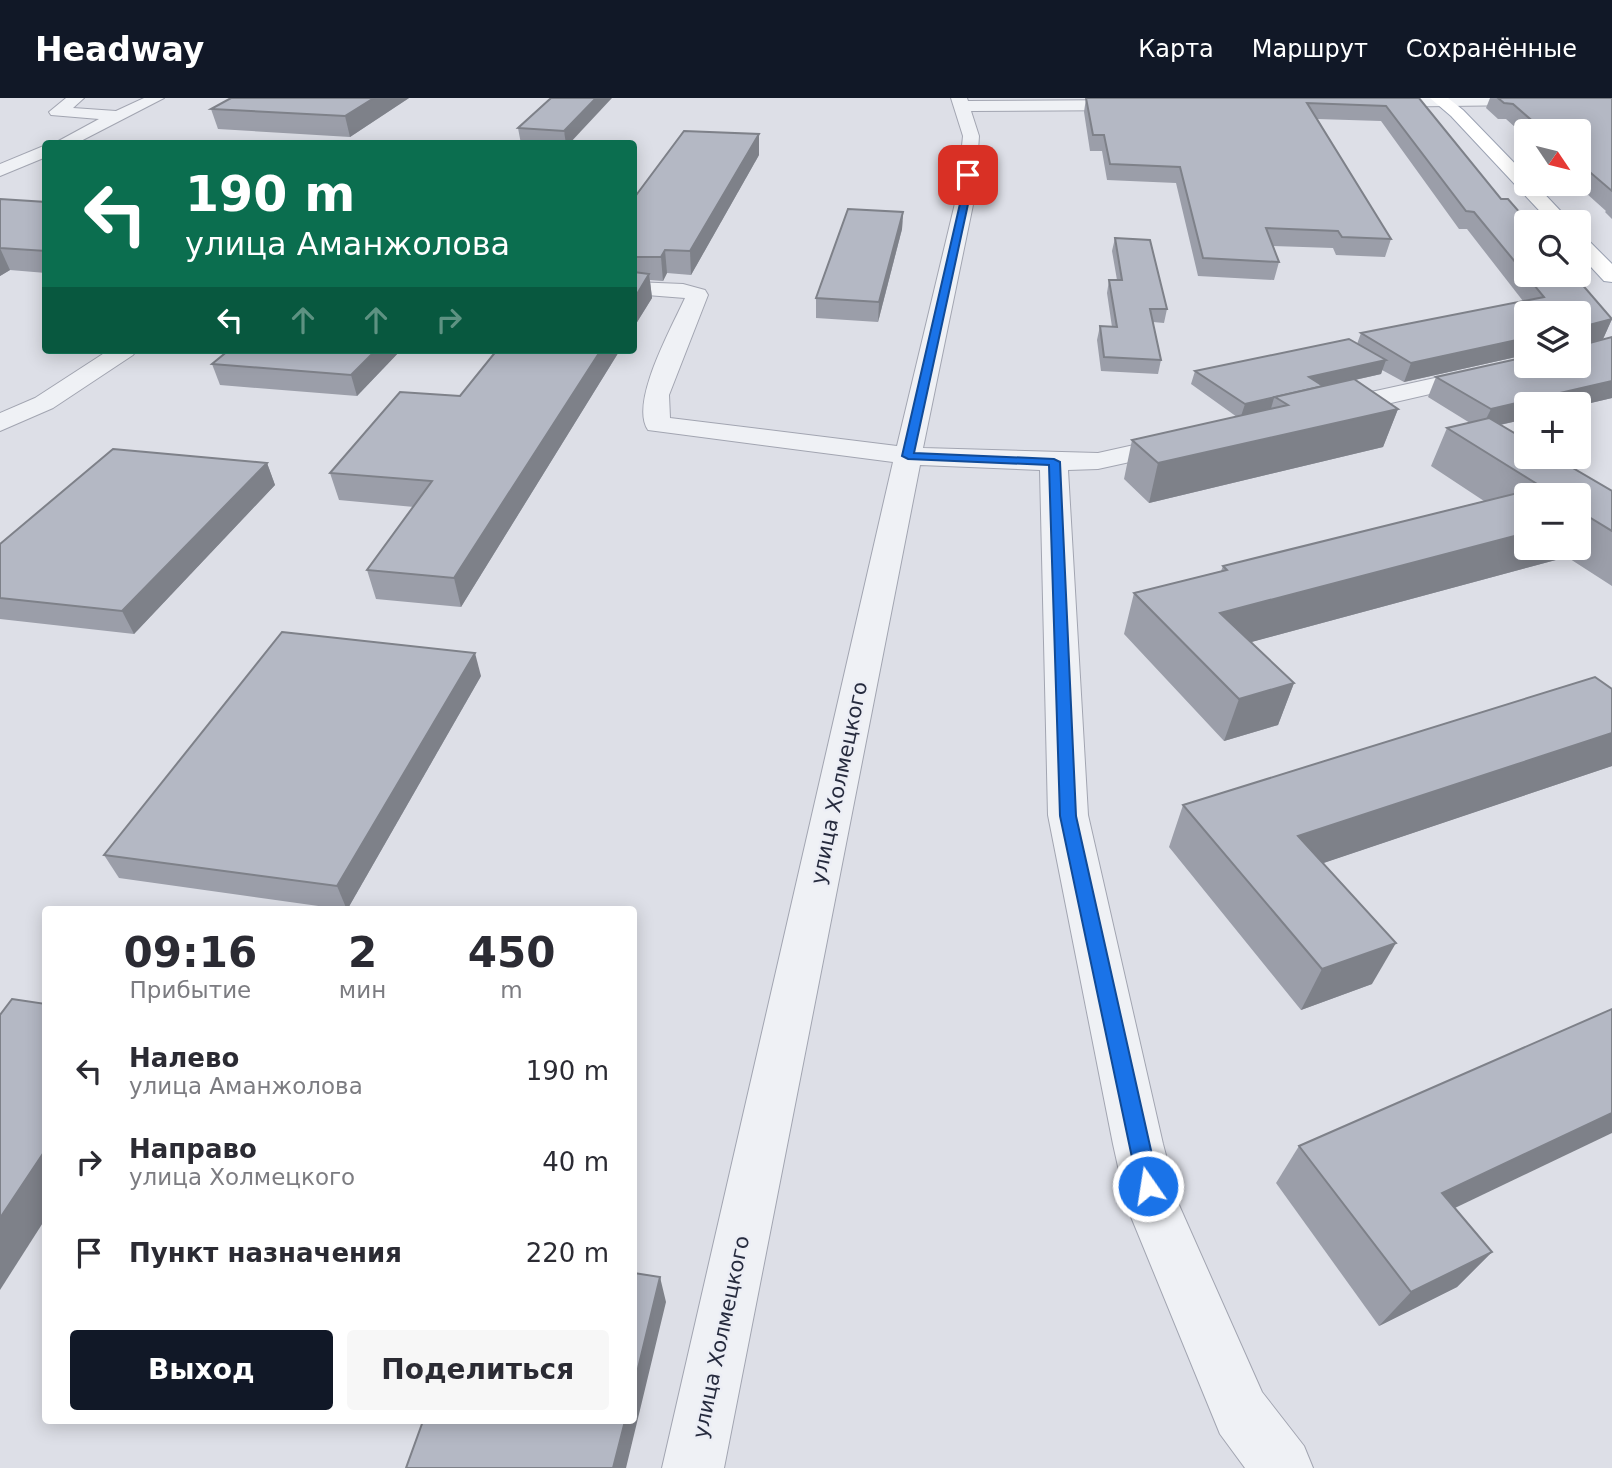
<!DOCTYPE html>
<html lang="ru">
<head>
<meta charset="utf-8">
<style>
	:root { --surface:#fff; --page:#f7f7f7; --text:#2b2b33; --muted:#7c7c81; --accent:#111827 }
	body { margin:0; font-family:"DejaVu Sans",sans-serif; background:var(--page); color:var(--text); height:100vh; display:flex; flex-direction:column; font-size:26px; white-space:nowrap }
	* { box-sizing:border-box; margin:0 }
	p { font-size:23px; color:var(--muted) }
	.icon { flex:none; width:38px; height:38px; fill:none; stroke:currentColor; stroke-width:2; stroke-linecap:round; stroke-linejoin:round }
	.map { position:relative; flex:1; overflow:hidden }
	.side { position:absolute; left:42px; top:808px; width:595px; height:518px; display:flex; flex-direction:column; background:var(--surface); border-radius:7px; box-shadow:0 4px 18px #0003 }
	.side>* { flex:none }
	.hud { position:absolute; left:42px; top:42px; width:595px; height:214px; border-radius:7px; box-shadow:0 4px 18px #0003; background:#0b6e4f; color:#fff; overflow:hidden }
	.needle { width:46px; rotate:125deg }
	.buttons { position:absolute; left:1514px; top:21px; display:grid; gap:14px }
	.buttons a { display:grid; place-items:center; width:77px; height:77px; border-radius:7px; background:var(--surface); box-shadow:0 4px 18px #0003; font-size:35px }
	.pin { position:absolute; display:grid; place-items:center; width:60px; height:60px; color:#fff; margin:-30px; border-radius:14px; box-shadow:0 4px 10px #0006 }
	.me { position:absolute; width:77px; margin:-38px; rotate:347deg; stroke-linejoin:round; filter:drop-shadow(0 0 5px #0008) }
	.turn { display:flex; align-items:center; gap:24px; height:147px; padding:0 28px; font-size:32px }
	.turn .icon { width:91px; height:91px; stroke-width:2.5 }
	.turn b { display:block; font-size:49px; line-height:60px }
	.lanes { display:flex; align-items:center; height:66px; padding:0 28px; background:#0003; justify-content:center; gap:35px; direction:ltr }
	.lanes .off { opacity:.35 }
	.eta { display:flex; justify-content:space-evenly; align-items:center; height:119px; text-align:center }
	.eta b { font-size:42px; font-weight:600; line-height:49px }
	.cta { display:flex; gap:14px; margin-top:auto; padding:14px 28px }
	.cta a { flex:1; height:80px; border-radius:7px; background:var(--accent); color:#fff; font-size:28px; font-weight:600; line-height:80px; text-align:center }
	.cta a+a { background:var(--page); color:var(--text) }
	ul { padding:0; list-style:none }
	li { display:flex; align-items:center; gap:21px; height:91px; padding:0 28px }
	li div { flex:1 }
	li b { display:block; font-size:26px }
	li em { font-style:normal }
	header { display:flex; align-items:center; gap:42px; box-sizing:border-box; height:98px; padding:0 35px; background:var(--accent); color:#fff }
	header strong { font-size:33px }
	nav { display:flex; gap:38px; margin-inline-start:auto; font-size:24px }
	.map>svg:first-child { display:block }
</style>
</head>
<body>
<header>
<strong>Headway</strong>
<nav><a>Карта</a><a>Маршрут</a><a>Сохранённые</a></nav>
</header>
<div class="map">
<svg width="1612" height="1370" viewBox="0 0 1612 1370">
	<rect width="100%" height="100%" fill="#dddfe7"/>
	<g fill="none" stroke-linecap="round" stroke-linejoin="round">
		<defs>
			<g id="minor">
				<path d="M 66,0 L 84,0 L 73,10 L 116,13 L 144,0 L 164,0 L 75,46 L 53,46 L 99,21 L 51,17 L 49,14 Z"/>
				<path d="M 951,0 L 967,0 L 968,3 L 1137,2 L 1145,7 L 1137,12 L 971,13 L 979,38 L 975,97 L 923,350 L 1098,355 L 1179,337 L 1189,339 L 1193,345 L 1189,351 L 1098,371 L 1068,372 L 1088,717 L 1163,1046 L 1179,1107 L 1262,1294 L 1304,1348 L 1313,1370 L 1245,1370 L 1220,1336 L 1127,1109 L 1113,1046 L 1048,717 L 1040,372 L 920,367 L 724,1370 L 662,1370 L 893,364 L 648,332 C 629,305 672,229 685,200 L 634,196 L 634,184 L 683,186 L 705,192 L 708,197 L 669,297 L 670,320 L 897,348 L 957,97 L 963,38 Z"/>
				<path d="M 1366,0 L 1612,0 L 1612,6 L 1369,9 L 1361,4 Z"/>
				<path d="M 46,47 L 46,59 L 0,78 L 0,66 Z"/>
				<path d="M 109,252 L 137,252 L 133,257 L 53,310 L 0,333 L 0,315 L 35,300 Z"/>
				<path d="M 1526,260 L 1526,268 L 1538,268 L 1535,272 L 1330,319 L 1321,317 L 1317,311 L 1321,305 L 1330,303 Z"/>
			</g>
			<g id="major">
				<path d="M 1430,0 L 1448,0 L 1463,12 L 1526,77 L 1526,86 L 1535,86 L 1571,124 L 1550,124 L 1451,18 Z"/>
				<path d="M 1578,137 L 1585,139 L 1612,166 L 1612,184 L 1604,183 L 1578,155 Z"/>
			</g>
		</defs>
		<!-- minor casing -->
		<use href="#minor" stroke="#a2a5b1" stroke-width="2"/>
		<!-- major casing -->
		<use href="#major" stroke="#9ba2b3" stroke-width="2"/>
		<!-- minor -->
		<use href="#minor" fill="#eff1f5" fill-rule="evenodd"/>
		<!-- major -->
		<use href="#major" fill="#fff" fill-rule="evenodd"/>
	</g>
	<!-- wall -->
	<g fill="#9b9ea9" fill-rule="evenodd">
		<path d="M 231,0 L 409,0 L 350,39 L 218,31 L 211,11 Z"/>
		<path d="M 551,0 L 569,46 L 521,46 L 518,30 Z"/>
		<path d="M 1086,0 L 1419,0 L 1501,101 L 1508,101 L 1528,124 L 1526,124 L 1526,177 L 1574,177 L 1612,221 L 1603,241 L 1586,245 L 1612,239 L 1612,300 L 1578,308 L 1578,306 L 1526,306 L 1526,321 L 1500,327 L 1526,342 L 1526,359 L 1554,359 L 1612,393 L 1612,488 L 1567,459 L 1251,544 L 1294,585 L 1278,627 L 1224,643 L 1124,536 L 1134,495 L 1221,473 L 1223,468 L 1484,403 L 1431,368 L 1447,330 L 1470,325 L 1428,299 L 1436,279 L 1526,259 L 1526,268 L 1578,268 L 1578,215 L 1526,215 L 1526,259 L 1525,257 L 1404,284 L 1382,272 L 1381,276 L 1355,282 L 1398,311 L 1383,349 L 1149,405 L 1124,381 L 1132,342 L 1237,319 L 1191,286 L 1195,273 L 1349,241 L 1357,246 L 1361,235 L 1523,203 L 1467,131 L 1459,131 L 1381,23 L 1317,21 L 1391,141 L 1385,159 L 1336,157 L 1333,150 L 1273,148 L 1279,164 L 1274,182 L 1198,178 L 1176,85 L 1107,82 L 1102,53 L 1090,53 L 1084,14 ZM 1526,397 L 1578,397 L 1578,450 L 1526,450 Z"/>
		<path d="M 1490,0 L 1612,0 L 1612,121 L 1605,114 L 1606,113 L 1576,86 L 1578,86 L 1578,33 L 1526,33 L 1526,39 L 1506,21 L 1498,21 L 1486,10 Z"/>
		<path d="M 759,57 L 691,177 L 667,175 L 663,183 L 650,182 L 652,200 L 634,229 L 634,100 Z"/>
		<path d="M 0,101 L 46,104 L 46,175 L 10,172 L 0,178 Z"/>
		<path d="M 903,114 L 902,131 L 878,224 L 816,220 L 816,200 Z"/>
		<path d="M 1115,140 L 1167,211 L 1164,225 L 1153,224 L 1161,262 L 1158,276 L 1101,273 L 1097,242 L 1100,228 L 1112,229 L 1107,195 L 1109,182 L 1117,182 L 1112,153 Z"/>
		<path d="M 229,252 L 401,252 L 357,298 L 220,287 L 212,266 Z"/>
		<path d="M 497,252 L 620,252 L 461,509 L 376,501 L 367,472 L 414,409 L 339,402 L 330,375 L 460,298 Z"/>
		<path d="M 267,365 L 275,387 L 134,536 L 0,521 L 0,446 Z"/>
		<path d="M 481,578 L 347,812 L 119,780 L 104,757 Z"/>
		<path d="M 1612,591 L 1612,668 L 1323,765 L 1372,886 L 1301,912 L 1169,749 L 1183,707 Z"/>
		<path d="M 1299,1048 L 1455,1110 L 1492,1154 L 1457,1189 L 1379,1228 L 1276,1085 Z"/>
	</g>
	<!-- shaded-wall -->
	<g fill="#7e8189">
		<path d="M 374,0 L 409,0 L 350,39 L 345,18 Z"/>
		<path d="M 596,0 L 612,0 L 569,46 L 566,46 L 564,33 Z"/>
		<path d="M 759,36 L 759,57 L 691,177 L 690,153 Z"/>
		<path d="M 903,114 L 902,131 L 878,224 L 879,204 Z"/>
		<path d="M 0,150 L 10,172 L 0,178 Z"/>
		<path d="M 665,152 L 667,175 L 663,183 L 661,159 Z"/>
		<path d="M 649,176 L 652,200 L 634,229 L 634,201 Z"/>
		<path d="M 1612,221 L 1603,241 L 1578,247 L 1585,228 Z"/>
		<path d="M 1526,240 L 1525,257 L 1404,284 L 1411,265 Z"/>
		<path d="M 376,252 L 401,252 L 357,298 L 351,277 Z"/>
		<path d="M 601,252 L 620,252 L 461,509 L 454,480 Z"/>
		<path d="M 1386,262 L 1381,276 L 1305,293 L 1309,279 Z"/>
		<path d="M 1612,283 L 1612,300 L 1578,308 L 1578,306 L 1526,306 L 1526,321 L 1481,331 L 1491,311 Z"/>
		<path d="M 1274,300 L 1270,314 L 1240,321 L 1245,306 Z"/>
		<path d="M 1398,311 L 1383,349 L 1149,405 L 1158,365 Z"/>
		<path d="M 267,365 L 275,387 L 134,536 L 122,513 Z"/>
		<path d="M 1589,419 L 1578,438 L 1578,421 Z"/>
		<path d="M 1526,435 L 1526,450 L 1572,450 L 1567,459 L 1207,556 L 1220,515 Z"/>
		<path d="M 475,555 L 481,578 L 347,812 L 337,788 Z"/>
		<path d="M 1294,585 L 1278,627 L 1224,643 L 1239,601 Z"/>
		<path d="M 1612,635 L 1612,668 L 1279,780 L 1298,738 Z"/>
		<path d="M 1396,845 L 1372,886 L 1301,912 L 1322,871 Z"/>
		<path d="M 1612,1015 L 1612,1035 L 1411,1131 L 1442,1095 Z"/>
		<path d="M 46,1051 L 46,1120 L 0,1192 L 0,1120 Z"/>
		<path d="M 1492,1154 L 1457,1189 L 1379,1228 L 1411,1194 Z"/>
		<path d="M 660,1179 L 666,1204 L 626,1370 L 613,1370 L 625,1323 L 634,1323 L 634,1287 Z"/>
	</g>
	<!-- building -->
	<g fill="#b4b8c4" stroke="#7e8189" stroke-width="2">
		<path d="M 231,0 L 374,0 L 345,18 L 211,11 Z"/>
		<path d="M 551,0 L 596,0 L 564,33 L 518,30 Z"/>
		<path d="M 1086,0 L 1419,0 L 1501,101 L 1508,101 L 1528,124 L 1526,124 L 1526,177 L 1574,177 L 1612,221 L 1585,228 L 1586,246 L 1612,239 L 1612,283 L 1491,311 L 1436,279 L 1526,259 L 1526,268 L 1578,268 L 1578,215 L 1526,215 L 1526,240 L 1411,265 L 1361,235 L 1544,199 L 1474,114 L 1466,113 L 1386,8 L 1307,5 L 1391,141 L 1342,139 L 1338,133 L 1266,130 L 1279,164 L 1203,160 L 1180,69 L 1110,66 L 1104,37 L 1093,37 Z"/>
		<path d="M 1498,0 L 1612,0 L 1612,93 L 1578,64 L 1578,33 L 1544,33 L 1513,6 L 1504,5 Z"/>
		<path d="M 684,33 L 759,36 L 690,153 L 665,152 L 661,159 L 634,159 L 634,100 Z"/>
		<path d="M 0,101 L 46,104 L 46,153 L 0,150 Z"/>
		<path d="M 848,111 L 903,114 L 879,204 L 816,200 Z"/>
		<path d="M 1115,140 L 1150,142 L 1167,211 L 1150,211 L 1161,262 L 1104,259 L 1100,228 L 1117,229 L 1109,182 L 1122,182 Z"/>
		<path d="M 634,174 L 649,176 L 634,201 Z"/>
		<path d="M 1349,241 L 1386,262 L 1309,279 L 1323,288 L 1245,306 L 1195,273 Z"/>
		<path d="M 229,252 L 376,252 L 351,277 L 212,266 Z"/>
		<path d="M 497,252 L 601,252 L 454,480 L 367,472 L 432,383 L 330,375 L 400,294 L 460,298 Z"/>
		<path d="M 1354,281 L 1398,311 L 1158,365 L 1132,342 L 1288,307 L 1275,299 Z"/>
		<path d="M 1489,320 L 1526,342 L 1526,359 L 1554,359 L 1612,393 L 1612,433 L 1589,419 L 1578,421 L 1578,397 L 1526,397 L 1526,435 L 1220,515 L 1294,585 L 1239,601 L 1134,495 L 1227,472 L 1223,468 L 1542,389 L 1447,330 Z"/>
		<path d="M 113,351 L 267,365 L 122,513 L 0,500 L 0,446 Z"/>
		<path d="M 282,534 L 475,555 L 337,788 L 104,757 Z"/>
		<path d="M 1595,579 L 1612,591 L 1612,635 L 1298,738 L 1396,845 L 1322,871 L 1183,707 Z"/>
		<path d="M 12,901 L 46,906 L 46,1051 L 0,1120 L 0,917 Z"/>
		<path d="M 1612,911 L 1612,1015 L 1442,1095 L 1492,1154 L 1411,1194 L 1299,1048 Z"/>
		<path d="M 634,1175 L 660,1179 L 634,1287 Z"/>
		<path d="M 423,1323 L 625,1323 L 613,1370 L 406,1370 Z"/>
	</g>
	<!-- route -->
	<path fill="#1a73e8" stroke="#114b97" stroke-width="2" d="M 968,75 L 972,77 L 970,97 L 914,355 L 1054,361 L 1060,364 L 1076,718 L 1159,1088 L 1156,1095 L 1148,1098 L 1141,1095 L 1138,1088 L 1060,718 L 1049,367 L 908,361 L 902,358 L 962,97 L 964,77 Z"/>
	<g text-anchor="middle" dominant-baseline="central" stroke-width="5" stroke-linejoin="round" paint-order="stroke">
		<!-- street labels -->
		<g font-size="21" fill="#262b3e" stroke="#eceef5">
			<text transform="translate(839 685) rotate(-78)">улица Холмецкого</text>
			<text transform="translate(721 1239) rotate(-78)">улица Холмецкого</text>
		</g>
	</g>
</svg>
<div class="buttons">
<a><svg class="needle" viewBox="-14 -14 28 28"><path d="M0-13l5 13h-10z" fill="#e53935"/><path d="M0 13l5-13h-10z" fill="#7c7c81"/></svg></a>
<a><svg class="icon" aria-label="search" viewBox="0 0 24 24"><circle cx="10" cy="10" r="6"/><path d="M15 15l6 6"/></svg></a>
<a><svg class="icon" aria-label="layers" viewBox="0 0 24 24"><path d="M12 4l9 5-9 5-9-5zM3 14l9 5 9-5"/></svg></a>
<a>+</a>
<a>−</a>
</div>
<div class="pin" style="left:968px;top:77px;background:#d93025"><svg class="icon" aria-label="arrive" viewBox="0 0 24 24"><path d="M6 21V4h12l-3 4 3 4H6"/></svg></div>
<svg class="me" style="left:1148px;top:1088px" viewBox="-20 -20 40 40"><circle r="17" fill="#1a73e8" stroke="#fff" stroke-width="3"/><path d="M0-11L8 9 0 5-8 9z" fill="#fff"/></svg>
<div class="hud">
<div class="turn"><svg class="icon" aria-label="left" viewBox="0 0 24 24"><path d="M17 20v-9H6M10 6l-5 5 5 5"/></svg><div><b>190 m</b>улица Аманжолова</div></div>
<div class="lanes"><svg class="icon" aria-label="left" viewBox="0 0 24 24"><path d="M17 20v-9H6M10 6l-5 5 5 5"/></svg><svg class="icon off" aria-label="ahead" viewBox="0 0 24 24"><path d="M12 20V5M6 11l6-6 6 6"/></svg><svg class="icon off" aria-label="ahead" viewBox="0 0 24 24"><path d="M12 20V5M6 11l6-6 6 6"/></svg><svg class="icon off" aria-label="right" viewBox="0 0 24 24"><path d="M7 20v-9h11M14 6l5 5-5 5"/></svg></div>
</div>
<section class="side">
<div class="eta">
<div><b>09:16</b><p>Прибытие</p></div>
<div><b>2</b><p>мин</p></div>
<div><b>450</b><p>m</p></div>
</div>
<ul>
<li><svg class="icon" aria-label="left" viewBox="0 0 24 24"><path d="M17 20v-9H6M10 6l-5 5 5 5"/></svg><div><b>Налево</b><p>улица Аманжолова</p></div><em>190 m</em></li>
<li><svg class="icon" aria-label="right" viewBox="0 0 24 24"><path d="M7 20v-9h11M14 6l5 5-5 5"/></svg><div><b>Направо</b><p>улица Холмецкого</p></div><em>40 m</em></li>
<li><svg class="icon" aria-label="arrive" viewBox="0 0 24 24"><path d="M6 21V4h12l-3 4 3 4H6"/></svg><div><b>Пункт назначения</b></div><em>220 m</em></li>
</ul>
<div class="cta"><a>Выход</a><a>Поделиться</a></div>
</section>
</div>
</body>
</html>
